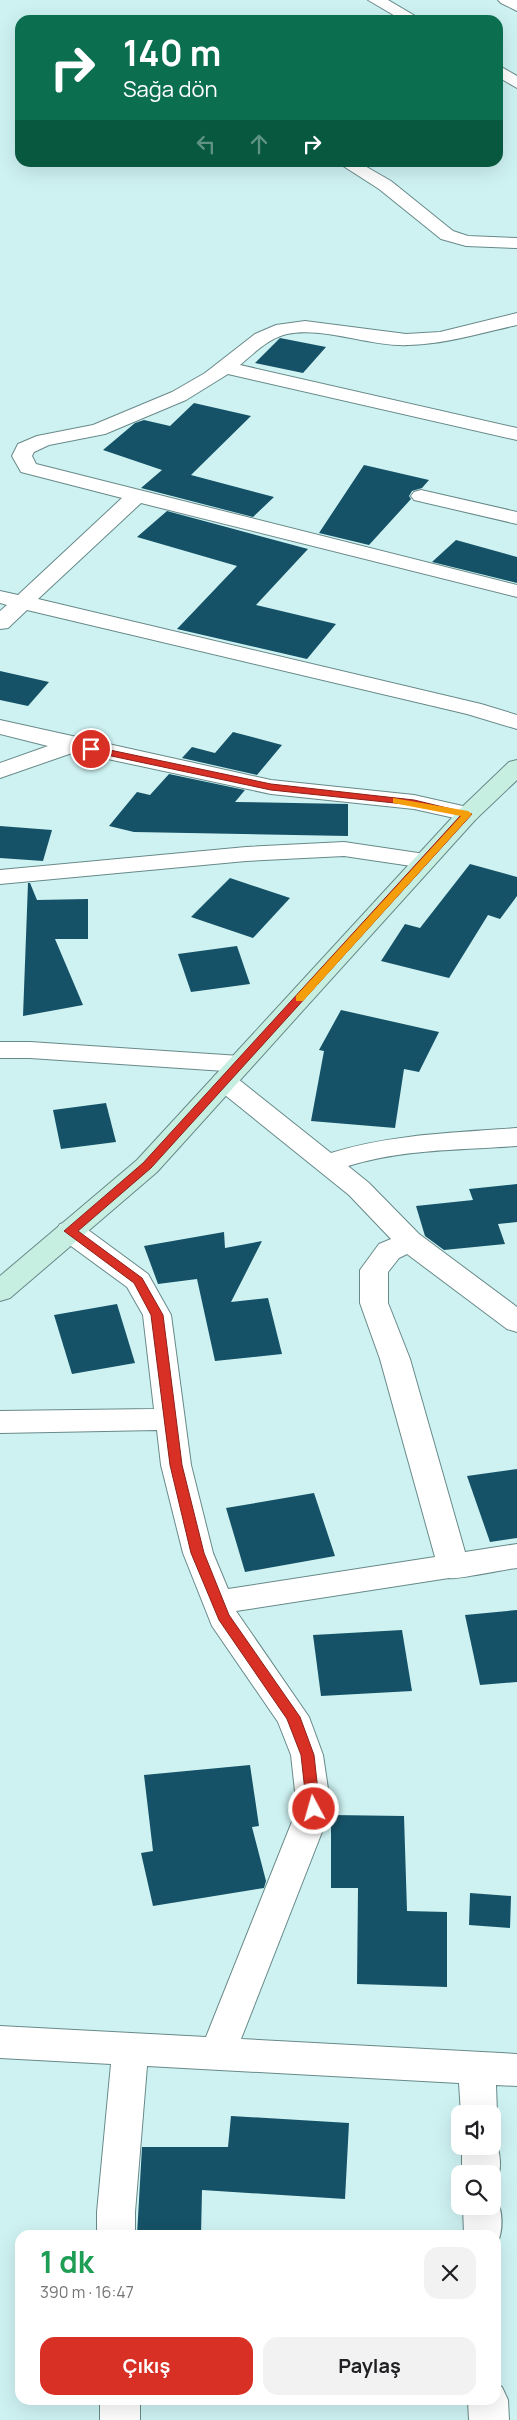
<!DOCTYPE html>
<html lang="tr">
<head>
<meta charset="utf-8">
<style>
	:root { --surface:#fff; --page:#f2f2f2; --text:#202124; --muted:#757577; --accent:#d93025 }
	body { margin:0; font-family:Manrope,sans-serif; background:var(--page); color:var(--text); height:100vh; display:flex; flex-direction:column; font-size:19px; white-space:nowrap }
	* { box-sizing:border-box; margin:0 }
	p { font-size:16px; color:var(--muted) }
	.icon { flex:none; width:28px; height:28px; fill:none; stroke:currentColor; stroke-width:2; stroke-linecap:round; stroke-linejoin:round }
	.map { position:relative; flex:1; overflow:hidden }
	.panel { position:absolute; left:15px; top:2230px; width:486px; height:175px; display:flex; flex-direction:column; background:var(--surface); border-radius:15px; box-shadow:0 5px 20px #0002 }
	.panel>* { flex:none }
	.banner { position:absolute; left:15px; top:15px; width:488px; height:152px; border-radius:15px; box-shadow:0 5px 20px #0002; background:#0b6e4f; color:#fff; overflow:hidden }
	.fabs { position:absolute; left:451px; top:2105px; display:grid; gap:10px }
	.fabs a { display:grid; place-items:center; width:50px; height:50px; border-radius:10px; background:var(--surface); box-shadow:0 5px 20px #0002; font-size:25px }
	.pin { position:absolute; display:grid; place-items:center; width:42px; height:42px; color:#fff; margin:-21px; border:2px solid #fff; border-radius:50%; box-shadow:0 1px 5px #0007 }
	.me { position:absolute; width:55px; margin:-28px; rotate:354deg; stroke-linejoin:round; filter:drop-shadow(0 0 4px #0008) }
	.turn { display:flex; align-items:center; gap:18px; height:105px; padding:0 25px; font-size:22px }
	.turn .icon { width:65px; height:65px; stroke-width:2.5 }
	.turn b { display:block; font-size:35px; line-height:42px }
	.lanes { display:flex; align-items:center; height:48px; padding:0 25px; background:#0003; justify-content:center; gap:25px; direction:ltr }
	.lanes .off { opacity:.35 }
	.round { display:grid; place-items:center; flex:none; width:52px; height:52px; border-radius:15px; background:var(--page) }
	.head { display:flex; align-items:center; justify-content:space-between; height:85px; padding:0 25px }
	h1 { font-size:30px; font-weight:700; line-height:38px; color:#1e9e55 }
	.action { display:flex; gap:10px; margin-top:auto; padding:10px 25px }
	.action a { flex:1; height:58px; border-radius:15px; background:var(--accent); color:#fff; font-size:20px; font-weight:700; line-height:58px; text-align:center }
	.action a+a { background:var(--page); color:var(--text) }
	.map>svg:first-child { display:block }
</style>
</head>
<body>
<div class="map">
<svg width="517" height="2420" viewBox="0 0 517 2420">
	<rect width="100%" height="100%" fill="#cef2f2"/>
	<!-- building -->
	<g fill="#155267">
		<path d="M 280,338 L 326,347 L 303,373 L 255,363 Z"/>
		<path d="M 194,403 L 251,416 L 191,475 L 274,497 L 253,517 L 141,488 L 162,470 L 103,450 L 135,423 L 144,420 L 170,426 Z"/>
		<path d="M 364,465 L 429,480 L 422,488 L 412,491 L 409,496 L 411,499 L 369,545 L 319,533 Z"/>
		<path d="M 167,511 L 308,549 L 256,605 L 336,624 L 307,659 L 177,629 L 237,566 L 137,537 Z"/>
		<path d="M 456,540 L 517,557 L 517,583 L 432,562 Z"/>
		<path d="M 0,671 L 49,682 L 28,706 L 0,700 Z"/>
		<path d="M 233,732 L 282,745 L 257,775 L 182,758 L 192,747 L 215,753 Z"/>
		<path d="M 169,774 L 245,790 L 235,802 L 348,804 L 348,836 L 134,832 L 109,826 L 137,792 L 150,795 Z"/>
		<path d="M 0,826 L 52,830 L 43,861 L 0,858 Z"/>
		<path d="M 470,864 L 517,877 L 517,896 L 500,919 L 488,915 L 449,978 L 381,961 L 405,924 L 420,928 Z"/>
		<path d="M 230,878 L 290,898 L 253,938 L 191,917 Z"/>
		<path d="M 28,883 L 30,883 L 37,900 L 88,899 L 88,939 L 55,939 L 83,1005 L 23,1016 Z"/>
		<path d="M 237,946 L 250,984 L 191,992 L 178,954 Z"/>
		<path d="M 341,1010 L 439,1032 L 419,1072 L 404,1069 L 395,1128 L 311,1121 L 324,1051 L 319,1050 Z"/>
		<path d="M 106,1103 L 116,1142 L 61,1149 L 53,1110 Z"/>
		<path d="M 517,1184 L 517,1222 L 498,1224 L 505,1244 L 444,1250 L 425,1236 L 416,1206 L 473,1200 L 469,1189 Z"/>
		<path d="M 224,1232 L 225,1248 L 262,1241 L 231,1302 L 268,1298 L 282,1354 L 215,1361 L 197,1279 L 158,1284 L 144,1246 Z"/>
		<path d="M 117,1304 L 135,1363 L 72,1374 L 54,1315 Z"/>
		<path d="M 517,1469 L 517,1538 L 490,1542 L 467,1476 Z"/>
		<path d="M 314,1493 L 335,1556 L 245,1572 L 226,1508 Z"/>
		<path d="M 517,1610 L 517,1682 L 480,1685 L 465,1615 Z"/>
		<path d="M 402,1630 L 412,1691 L 321,1696 L 313,1635 Z"/>
		<path d="M 250,1765 L 259,1826 L 252,1827 L 266,1881 L 264,1888 L 153,1906 L 141,1853 L 153,1851 L 144,1775 Z"/>
		<path d="M 331,1815 L 404,1816 L 407,1911 L 447,1912 L 447,1987 L 357,1984 L 358,1888 L 331,1888 Z"/>
		<path d="M 470,1893 L 511,1896 L 510,1928 L 469,1925 Z"/>
		<path d="M 231,2116 L 349,2123 L 345,2199 L 202,2190 L 201,2235 L 137,2235 L 142,2147 L 228,2147 Z"/>
	</g>
	<g fill="none" stroke-linecap="round" stroke-linejoin="round">
		<defs>
			<g id="street">
				<path d="M 368,0 L 388,0 L 422,20 L 402,20 Z"/>
				<path d="M 498,0 L 517,0 L 517,11 L 501,3 Z"/>
				<path d="M 498,65 L 517,76 L 517,88 L 498,77 Z"/>
				<path d="M 337,162 L 358,162 L 391,181 L 453,231 L 468,236 L 517,238 L 517,248 L 466,246 L 441,239 L 379,189 Z"/>
				<path d="M 517,313 L 517,325 C 481,333 446,344 409,345 C 371,347 323,326 287,334 C 269,338 254,353 240,365 L 517,428 L 517,440 L 228,374 L 186,400 L 105,434 L 49,445 L 34,452 L 32,456 L 36,464 L 517,585 L 517,597 L 141,503 L 38,599 L 481,704 L 517,715 L 517,729 L 467,714 L 27,610 L 8,628 L 0,629 L 0,611 L 7,605 L 0,603 L 0,591 L 18,595 L 122,498 L 21,472 L 12,456 L 18,444 L 37,436 L 93,425 L 172,392 L 205,373 L 255,334 L 276,325 L 305,321 L 406,334 L 440,332 Z"/>
				<path d="M 421,490 L 517,512 L 517,524 L 414,500 L 411,496 L 414,492 Z"/>
				<path d="M 0,720 L 271,780 L 414,795 L 476,809 L 480,814 L 476,819 L 468,821 L 414,809 L 271,794 L 75,752 L 0,778 L 0,763 L 48,746 L 0,734 Z"/>
				<path d="M 344,842 L 425,854 L 433,856 L 437,861 L 433,866 L 425,868 L 344,856 L 246,861 L 0,884 L 0,870 L 246,847 Z"/>
				<path d="M 0,1042 L 30,1042 L 240,1056 L 249,1058 L 253,1064 L 249,1070 L 240,1072 L 30,1058 L 0,1058 Z"/>
				<path d="M 224,1073 L 233,1075 L 331,1153 C 392,1134 453,1133 517,1128 L 517,1146 C 461,1150 402,1149 348,1166 L 369,1183 L 419,1234 L 517,1307 L 517,1332 L 507,1329 L 407,1254 L 399,1258 L 388,1272 L 388,1303 L 410,1359 L 465,1552 L 517,1544 L 517,1568 C 506,1569 455,1580 449,1578 L 236,1611 L 309,1717 L 323,1755 L 331,1809 L 241,2039 L 517,2054 L 517,2086 L 496,2085 L 497,2114 L 492,2124 L 492,2114 L 461,2114 L 459,2083 L 147,2066 L 135,2212 L 135,2235 L 97,2235 L 97,2212 L 111,2064 L 0,2058 L 0,2026 L 206,2037 L 297,1809 L 291,1755 L 278,1722 L 212,1626 L 183,1553 L 161,1465 L 157,1430 L 0,1433 L 0,1411 L 154,1409 L 143,1315 L 127,1287 L 60,1238 L 56,1231 L 60,1224 L 70,1222 L 80,1224 L 148,1274 L 171,1315 L 191,1465 L 213,1553 L 228,1589 L 435,1557 L 380,1359 L 360,1303 L 360,1270 L 379,1244 L 391,1239 L 349,1195 L 215,1087 L 211,1081 L 215,1075 Z"/>
				<path d="M 493,2134 C 500,2149 505,2174 492,2187 L 492,2174 L 462,2174 L 462,2146 L 492,2146 Z"/>
				<path d="M 492,2193 L 495,2194 C 503,2211 504,2230 496,2247 L 496,2235 L 464,2235 L 463,2206 L 492,2206 Z"/>
				<path d="M 496,2384 L 502,2387 L 508,2400 L 509,2420 L 469,2420 L 468,2400 L 496,2400 Z"/>
				<rect x="100" y="2400" width="40" height="20"/>
			</g>
			<path id="secondary" d="M 517,760 L 517,780 L 476,819 L 157,1172 L 10,1298 L 0,1301 L 0,1276 L 137,1160 L 460,809 L 509,762 Z"/>
		</defs>
		<!-- street casing -->
		<use href="#street" stroke="#688989" stroke-width="2"/>
		<!-- secondary casing -->
		<use href="#secondary" stroke="#688989" stroke-width="2"/>
		<!-- street -->
		<use href="#street" fill="#fff" fill-rule="evenodd"/>
		<!-- secondary -->
		<use href="#secondary" fill="#c6efe2" fill-rule="evenodd"/>
	</g>
	<!-- route -->
	<path fill="#d93025" stroke="#8d1f18" d="M 91,746 L 271,784 L 414,800 L 472,814 L 151,1168 L 78,1231 L 142,1278 L 163,1315 L 182,1465 L 204,1553 L 229,1615 L 300,1717 L 314,1755 L 320,1809 L 318,1813 L 309,1813 L 307,1809 L 301,1755 L 287,1719 L 219,1620 L 191,1553 L 170,1465 L 151,1315 L 134,1283 L 64,1231 L 143,1163 L 461,815 L 414,805 L 271,790 L 88,751 L 88,747 Z"/>
	<!-- slow -->
	<path fill="#f59e0b" d="M 393,798 L 468,811 L 472,814 L 303,1001 L 296,1001 L 296,996 L 461,816 L 393,803 Z"/>
</svg>
<div class="fabs">
<a><svg class="icon" aria-label="sound" viewBox="0 0 24 24"><path d="M4 9h4l5-4v14l-5-4H4zM17 9q2 3 0 6"/></svg></a>
<a><svg class="icon" aria-label="search" viewBox="0 0 24 24"><circle cx="10" cy="10" r="6"/><path d="M15 15l6 6"/></svg></a>
</div>
<div class="pin" style="left:91px;top:749px;background:#d93025"><svg class="icon" aria-label="arrive" viewBox="0 0 24 24"><path d="M6 21V4h12l-3 4 3 4H6"/></svg></div>
<svg class="me" style="left:314px;top:1809px" viewBox="-20 -20 40 40"><circle r="17" fill="#d93025" stroke="#fff" stroke-width="3"/><path d="M0-11L8 9 0 5-8 9z" fill="#fff"/></svg>
<div class="banner">
<div class="turn"><svg class="icon" aria-label="right" viewBox="0 0 24 24"><path d="M7 20v-9h11M14 6l5 5-5 5"/></svg><div><b>140 m</b>Sağa dön</div></div>
<div class="lanes"><svg class="icon off" aria-label="left" viewBox="0 0 24 24"><path d="M17 20v-9H6M10 6l-5 5 5 5"/></svg><svg class="icon off" aria-label="ahead" viewBox="0 0 24 24"><path d="M12 20V5M6 11l6-6 6 6"/></svg><svg class="icon" aria-label="right" viewBox="0 0 24 24"><path d="M7 20v-9h11M14 6l5 5-5 5"/></svg></div>
</div>
<section class="panel">
<div class="head"><div><h1>1 dk</h1><p>390 m · 16:47</p></div><a class="round"><svg class="icon" aria-label="close" viewBox="0 0 24 24"><path d="M6 6l12 12M18 6L6 18"/></svg></a></div>
<div class="action"><a>Çıkış</a><a>Paylaş</a></div>
</section>
</div>
</body>
</html>
